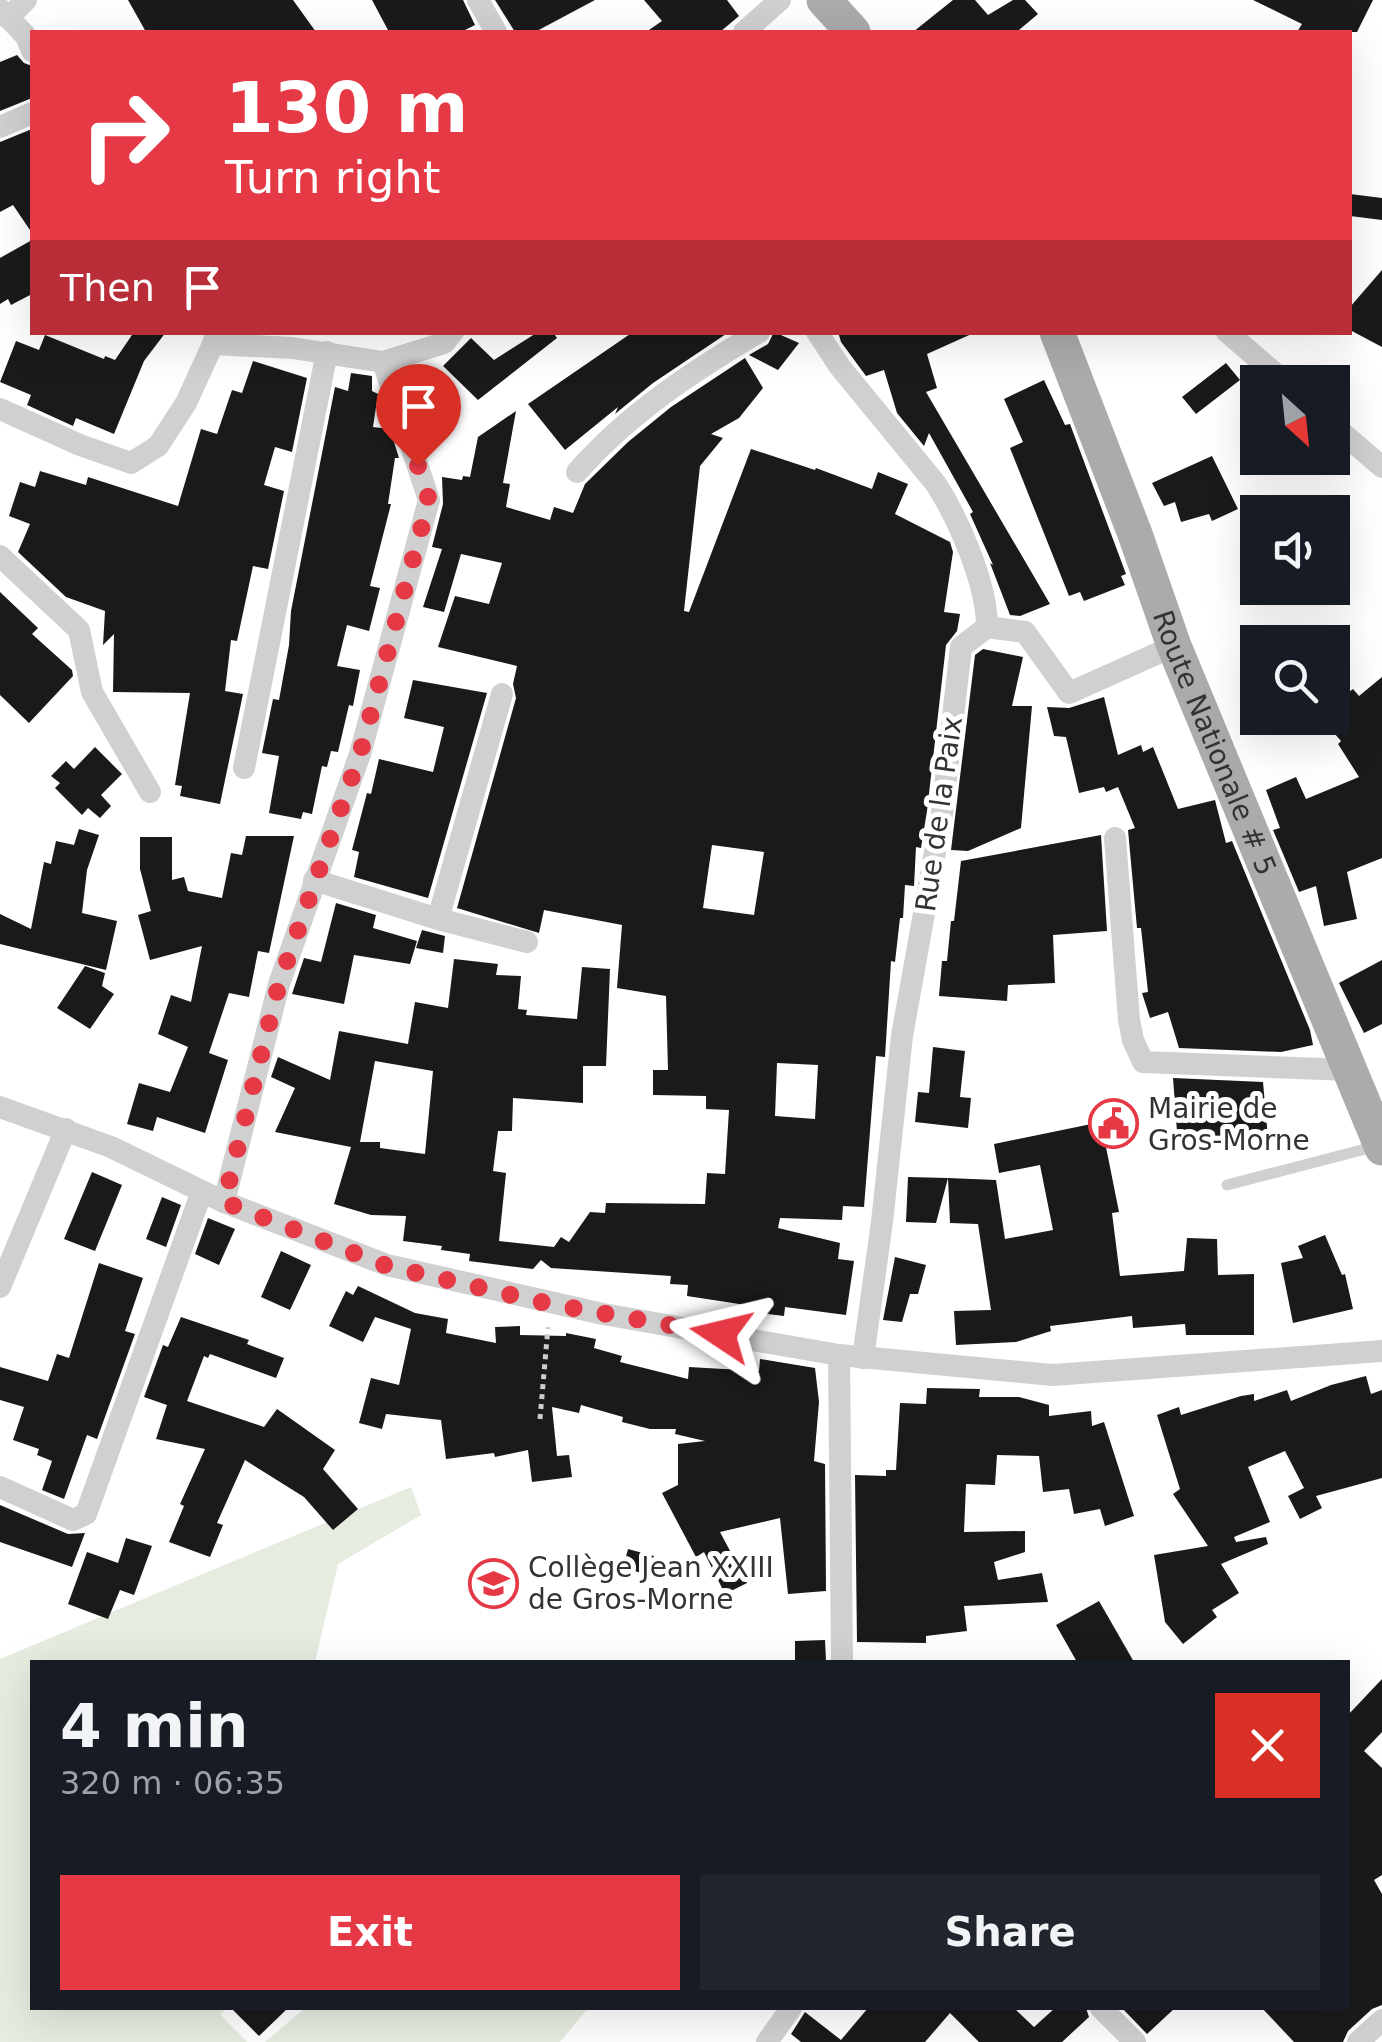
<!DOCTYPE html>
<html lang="en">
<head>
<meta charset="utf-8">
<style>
	:root { --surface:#171b24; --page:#20242c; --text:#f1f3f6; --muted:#9ea1a6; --accent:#e63946 }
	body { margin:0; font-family:"DejaVu Sans",sans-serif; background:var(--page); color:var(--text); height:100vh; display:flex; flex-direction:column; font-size:38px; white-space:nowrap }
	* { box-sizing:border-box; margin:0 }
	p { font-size:32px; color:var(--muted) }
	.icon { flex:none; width:55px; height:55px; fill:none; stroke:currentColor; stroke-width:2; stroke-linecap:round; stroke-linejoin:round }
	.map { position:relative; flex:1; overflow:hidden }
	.panel { position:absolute; left:30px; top:1660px; width:1320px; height:350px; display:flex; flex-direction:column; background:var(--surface); border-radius:0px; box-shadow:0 10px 40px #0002 }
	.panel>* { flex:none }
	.hud { position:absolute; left:30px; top:30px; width:1322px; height:305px; border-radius:0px; box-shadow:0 10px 40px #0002; background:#e63946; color:#fff; overflow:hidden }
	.needle { width:65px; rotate:153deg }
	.controls { position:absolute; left:1240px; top:365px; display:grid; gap:20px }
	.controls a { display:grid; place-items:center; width:110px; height:110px; border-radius:0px; background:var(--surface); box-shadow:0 10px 40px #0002; font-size:50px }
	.pin { position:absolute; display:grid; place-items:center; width:85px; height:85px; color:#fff; margin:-102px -42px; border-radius:50% 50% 50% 0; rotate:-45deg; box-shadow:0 0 10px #0007 }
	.pin .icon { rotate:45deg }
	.me { position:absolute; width:110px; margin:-55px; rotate:280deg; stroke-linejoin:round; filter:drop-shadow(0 0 8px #0008) }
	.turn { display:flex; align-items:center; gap:35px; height:210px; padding:0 30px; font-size:45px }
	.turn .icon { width:130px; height:130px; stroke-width:2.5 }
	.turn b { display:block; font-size:70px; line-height:85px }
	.then { display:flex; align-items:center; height:95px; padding:0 30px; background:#0003; gap:20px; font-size:38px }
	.round { display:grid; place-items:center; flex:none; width:105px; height:105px; border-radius:0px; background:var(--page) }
	.head { display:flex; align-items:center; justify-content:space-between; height:170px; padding:0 30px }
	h1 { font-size:60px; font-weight:800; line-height:75px }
	.action { display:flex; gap:20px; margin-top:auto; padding:20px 30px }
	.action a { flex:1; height:115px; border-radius:0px; background:var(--accent); color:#fff; font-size:40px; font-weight:800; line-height:115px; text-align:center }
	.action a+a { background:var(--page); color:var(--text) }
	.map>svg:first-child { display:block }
</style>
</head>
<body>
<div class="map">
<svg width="1382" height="2042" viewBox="0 0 1382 2042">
	<rect width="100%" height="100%" fill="#fff"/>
	<!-- green -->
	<g fill="#e6ecdf">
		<path d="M 411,1487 L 421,1515 L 338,1564 L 315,1662 L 32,1662 L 32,2008 L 228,2008 L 220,2014 L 247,2042 L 0,2042 L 0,1659 Z"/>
		<path d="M 305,2008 L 588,2008 L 560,2042 L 265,2042 Z"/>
	</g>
	<!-- building -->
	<g fill="#1a1a1a" fill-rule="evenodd">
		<path d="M 128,0 L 293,0 L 316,32 L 146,32 Z"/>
		<path d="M 372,0 L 463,0 L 475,25 L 461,32 L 389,32 Z"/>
		<path d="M 495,0 L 595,0 L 535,32 L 515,32 Z"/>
		<path d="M 644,0 L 727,0 L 739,16 L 720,32 L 646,32 L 662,21 Z"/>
		<path d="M 953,0 L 975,0 L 988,15 L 1013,0 L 1025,0 L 1038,14 L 1019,30 L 1021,32 L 913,32 Z"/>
		<path d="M 1253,0 L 1373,0 L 1357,32 L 1297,32 L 1302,24 Z"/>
		<path d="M 17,55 L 24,63 L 32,66 L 32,98 L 0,111 L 0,62 Z"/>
		<path d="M 32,129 L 32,233 L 13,205 L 0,212 L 0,142 Z"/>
		<path d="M 1350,194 L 1382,198 L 1382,220 L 1350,216 Z"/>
		<path d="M 32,240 L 32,294 L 11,305 L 8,299 L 0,304 L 0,258 Z"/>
		<path d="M 1382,270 L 1382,347 L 1350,330 L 1350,307 Z"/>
		<path d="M 134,332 L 166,332 L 144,361 L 114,434 L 76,418 L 73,426 L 27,405 L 31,395 L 0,382 L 16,341 L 39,350 L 45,335 L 104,359 L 105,356 L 115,360 Z"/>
		<path d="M 538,332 L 553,332 L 557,338 L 478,400 L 443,366 L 471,338 L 494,360 Z"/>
		<path d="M 633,332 L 729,332 L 653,383 L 615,414 L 618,407 L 565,450 L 528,404 Z"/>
		<path d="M 774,332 L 799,343 L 778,370 L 749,355 L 768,344 Z"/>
		<path d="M 838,332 L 976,332 L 927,354 L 937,388 L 926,392 L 1050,604 L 1020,616 L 1010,615 L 990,563 L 993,565 L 970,514 L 973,512 L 929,433 L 924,446 L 897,413 L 884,370 L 866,376 L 841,342 Z"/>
		<path d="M 745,358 L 763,388 L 739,418 L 711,434 L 723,438 L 700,466 L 684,611 L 689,612 L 751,449 L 815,470 L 816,468 L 872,489 L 878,472 L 908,484 L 895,514 L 950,542 L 953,552 L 944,612 L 960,614 L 957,631 L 946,645 L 927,811 L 921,848 L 916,847 L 914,886 L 905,885 L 903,918 L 900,918 L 895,962 L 891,961 L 885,1057 L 876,1056 L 864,1207 L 843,1206 L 842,1220 L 780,1218 L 778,1228 L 840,1243 L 838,1259 L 854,1261 L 846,1315 L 785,1307 L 784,1316 L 759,1313 L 759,1307 L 687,1296 L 688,1285 L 670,1284 L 671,1276 L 551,1268 L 541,1260 L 533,1269 L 469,1261 L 470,1254 L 441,1250 L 442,1246 L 403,1241 L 406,1216 L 371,1215 L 334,1204 L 351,1147 L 275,1132 L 295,1088 L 271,1077 L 278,1057 L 330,1080 L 339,1031 L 408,1044 L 415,1002 L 448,1008 L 454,959 L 498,964 L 496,975 L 521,976 L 518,1009 L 527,1010 L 526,1015 L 577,1019 L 582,967 L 610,969 L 606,1066 L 583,1066 L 583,1103 L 513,1098 L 512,1131 L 498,1131 L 493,1171 L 506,1173 L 499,1241 L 554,1247 L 561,1237 L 569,1242 L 590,1212 L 605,1213 L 606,1203 L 705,1204 L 707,1173 L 725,1174 L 729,1110 L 706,1109 L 706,1096 L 653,1095 L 653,1070 L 668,1070 L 666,996 L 617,988 L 622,925 L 544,910 L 539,933 L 457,908 L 516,698 L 513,684 L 517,666 L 438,647 L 455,596 L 489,604 L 502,563 L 461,554 L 444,612 L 423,607 L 442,549 L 432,547 L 443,504 L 442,477 L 462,480 L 463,476 L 470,477 L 478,437 L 516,411 L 503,483 L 510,484 L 506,507 L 550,520 L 554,507 L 573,513 L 585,484 L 628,442 L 671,407 ZM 712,845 L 764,852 L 754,915 L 703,908 ZM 375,1061 L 433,1071 L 425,1154 L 380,1148 L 380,1142 L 360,1142 ZM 777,1063 L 818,1065 L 815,1119 L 775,1116 Z"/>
		<path d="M 253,361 L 307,378 L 292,452 L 275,447 L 264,485 L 284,491 L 268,569 L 253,566 L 237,641 L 231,640 L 225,691 L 243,694 L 220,804 L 180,796 L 182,786 L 175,785 L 190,693 L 113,692 L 114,634 L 103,645 L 105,611 L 66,597 L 18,552 L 30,524 L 9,516 L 20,482 L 35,487 L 40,471 L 86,485 L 88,477 L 178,506 L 201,429 L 217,434 L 232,390 L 242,393 Z"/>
		<path d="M 1226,363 L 1240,380 L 1196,414 L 1182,397 Z"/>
		<path d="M 351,373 L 372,376 L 372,391 L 378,394 L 373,427 L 390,429 L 399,458 L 395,458 L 388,504 L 391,504 L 370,586 L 380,588 L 369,631 L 347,625 L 337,666 L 360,670 L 353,706 L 349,705 L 338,752 L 331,751 L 327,767 L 322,766 L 312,814 L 303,812 L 301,819 L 269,813 L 279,756 L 262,753 L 273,699 L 279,700 L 289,645 L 291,611 L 335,387 L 348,391 Z"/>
		<path d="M 1044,380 L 1065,425 L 1070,424 L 1126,574 L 1121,576 L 1125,585 L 1084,601 L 1080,592 L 1069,596 L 1010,448 L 1023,442 L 1004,399 Z"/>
		<path d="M 1212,456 L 1238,509 L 1212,521 L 1209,514 L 1181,522 L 1175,502 L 1164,506 L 1152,483 Z"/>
		<path d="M 0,592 L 38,628 L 32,634 L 72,670 L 73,676 L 29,723 L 0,695 Z"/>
		<path d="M 983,649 L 1023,657 L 1012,706 L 1032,706 L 1021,828 L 968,851 L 951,850 L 975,655 Z"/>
		<path d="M 1382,677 L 1382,858 L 1347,872 L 1357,919 L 1324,926 L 1316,886 L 1299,892 L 1273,830 L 1280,828 L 1266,790 L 1296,777 L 1306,799 L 1359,777 L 1338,744 L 1341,741 L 1321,718 L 1332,718 L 1332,705 L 1353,689 L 1359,696 Z"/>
		<path d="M 413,680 L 487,693 L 428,898 L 354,877 L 359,852 L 352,850 L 367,793 L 371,794 L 379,759 L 433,772 L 444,727 L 404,718 Z"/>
		<path d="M 1104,697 L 1118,755 L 1141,745 L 1143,752 L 1153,747 L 1178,809 L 1215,800 L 1226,843 L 1232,841 L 1310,1030 L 1313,1045 L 1281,1052 L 1179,1048 L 1168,1012 L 1150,1018 L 1142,993 L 1148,992 L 1141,928 L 1137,928 L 1128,830 L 1135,828 L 1118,787 L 1106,792 L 1104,787 L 1079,793 L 1066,737 L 1054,736 L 1047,707 L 1069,708 Z"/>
		<path d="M 95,747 L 122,774 L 101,795 L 111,806 L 100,818 L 88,808 L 82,815 L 55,788 L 60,783 L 51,776 L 66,761 L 74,769 Z"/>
		<path d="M 79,829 L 99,835 L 87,870 L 82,913 L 117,921 L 106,970 L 0,944 L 0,914 L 31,929 L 44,862 L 51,864 L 56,841 L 74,845 Z"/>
		<path d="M 1101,835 L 1107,931 L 1053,935 L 1055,983 L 1008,985 L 1007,1001 L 939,996 L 942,961 L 947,961 L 951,921 L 954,921 L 961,861 Z"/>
		<path d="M 246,836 L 294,836 L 269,953 L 258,951 L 249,997 L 229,993 L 209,1053 L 228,1060 L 205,1133 L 157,1117 L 153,1131 L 127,1124 L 139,1083 L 170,1092 L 188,1047 L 158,1034 L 171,995 L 191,1002 L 202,946 L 150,960 L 138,915 L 151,911 L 140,869 L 140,837 L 172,837 L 172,880 L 184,877 L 188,891 L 222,898 L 231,853 L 242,855 Z"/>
		<path d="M 336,903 L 376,915 L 373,928 L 417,941 L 410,964 L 354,955 L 344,1004 L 292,994 L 304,958 L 321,962 Z"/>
		<path d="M 422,930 L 445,936 L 443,953 L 416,948 Z"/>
		<path d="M 1382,960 L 1382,1024 L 1364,1033 L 1339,983 Z"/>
		<path d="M 85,966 L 105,973 L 102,986 L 114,994 L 90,1029 L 57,1008 Z"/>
		<path d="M 933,1047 L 965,1051 L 960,1097 L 971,1098 L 968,1128 L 915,1122 L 918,1092 L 929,1093 Z"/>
		<path d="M 1173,1078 L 1263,1082 L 1268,1138 L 1178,1145 Z"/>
		<path d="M 1101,1122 L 1119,1212 L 1112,1213 L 1120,1276 L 1184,1271 L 1187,1238 L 1217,1239 L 1218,1275 L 1254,1274 L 1254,1335 L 1186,1335 L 1185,1324 L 1133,1328 L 1132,1316 L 1050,1326 L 1051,1331 L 1016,1342 L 956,1345 L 954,1311 L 991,1310 L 978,1224 L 950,1223 L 948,1178 L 996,1180 L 1005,1239 L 1053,1230 L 1040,1165 L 999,1173 L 994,1144 Z"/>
		<path d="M 92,1172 L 122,1185 L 95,1251 L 64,1239 Z"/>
		<path d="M 908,1177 L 948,1178 L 936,1223 L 906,1222 Z"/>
		<path d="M 162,1197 L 181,1205 L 166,1247 L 146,1239 Z"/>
		<path d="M 208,1218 L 235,1229 L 219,1265 L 195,1254 Z"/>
		<path d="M 1325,1235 L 1342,1275 L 1345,1274 L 1353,1309 L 1293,1323 L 1281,1263 L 1303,1258 L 1298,1246 Z"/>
		<path d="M 281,1251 L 311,1265 L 290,1310 L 261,1297 Z"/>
		<path d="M 895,1257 L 926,1265 L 918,1294 L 910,1294 L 902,1322 L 883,1320 Z"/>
		<path d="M 99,1263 L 143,1278 L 125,1331 L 135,1334 L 97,1439 L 87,1435 L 64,1499 L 42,1490 L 52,1461 L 37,1455 L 39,1449 L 13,1440 L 24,1407 L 0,1400 L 0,1367 L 48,1381 L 57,1354 L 69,1358 Z"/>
		<path d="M 358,1286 L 415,1313 L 448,1319 L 446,1333 L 496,1343 L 495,1327 L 520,1326 L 520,1335 L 566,1336 L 566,1333 L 596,1339 L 594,1348 L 622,1356 L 620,1362 L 688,1379 L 689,1367 L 759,1371 L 760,1359 L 815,1368 L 819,1402 L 814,1461 L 825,1464 L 826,1591 L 788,1594 L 780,1518 L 720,1532 L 747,1583 L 725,1594 L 704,1552 L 696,1557 L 662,1493 L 678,1485 L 678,1444 L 705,1441 L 675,1434 L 676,1429 L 650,1429 L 622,1422 L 623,1417 L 581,1405 L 579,1413 L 552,1407 L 557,1456 L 569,1455 L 572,1477 L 532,1482 L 528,1450 L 495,1457 L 494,1453 L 446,1459 L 441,1420 L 386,1414 L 382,1429 L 359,1423 L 371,1378 L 399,1385 L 411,1329 L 375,1317 L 363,1342 L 329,1326 L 346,1291 L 353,1295 Z"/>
		<path d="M 181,1317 L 249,1340 L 247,1344 L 284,1358 L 276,1378 L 210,1354 L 208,1358 L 204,1356 L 187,1401 L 264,1427 L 277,1409 L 335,1450 L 323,1469 L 358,1509 L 333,1530 L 304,1497 L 245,1460 L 217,1523 L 223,1525 L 210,1557 L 169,1542 L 184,1506 L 180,1504 L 205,1449 L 156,1439 L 167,1405 L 144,1397 L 163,1345 L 168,1347 Z"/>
		<path d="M 1366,1376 L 1371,1394 L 1382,1390 L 1382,1478 L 1316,1496 L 1322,1508 L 1300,1519 L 1288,1496 L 1304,1488 L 1285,1451 L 1248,1467 L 1270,1522 L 1234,1537 L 1236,1542 L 1266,1537 L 1268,1544 L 1221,1564 L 1239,1593 L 1212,1610 L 1217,1617 L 1183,1644 L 1165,1622 L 1154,1555 L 1208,1546 L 1173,1494 L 1180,1489 L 1157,1415 L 1179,1407 L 1181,1415 L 1241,1396 L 1254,1394 L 1254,1401 L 1287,1390 L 1291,1401 L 1331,1385 Z"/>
		<path d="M 927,1388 L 980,1389 L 979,1397 L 1019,1397 L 1049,1405 L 1049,1416 L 1091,1411 L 1092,1426 L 1104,1422 L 1134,1516 L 1105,1526 L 1100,1509 L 1074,1514 L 1069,1489 L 1043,1492 L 1039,1456 L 997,1455 L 995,1485 L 966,1484 L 964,1532 L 1025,1531 L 1025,1552 L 994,1562 L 998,1580 L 1042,1573 L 1048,1602 L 964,1606 L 967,1631 L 926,1636 L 926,1643 L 857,1642 L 855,1475 L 886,1476 L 886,1470 L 896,1470 L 900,1403 L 926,1404 Z"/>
		<path d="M 0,1505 L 68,1534 L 85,1533 L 72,1567 L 0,1542 Z"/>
		<path d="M 126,1538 L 152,1546 L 134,1595 L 120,1590 L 108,1619 L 68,1604 L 87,1552 L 118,1563 Z"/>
		<path d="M 628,1549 L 654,1556 L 649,1575 L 623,1568 Z"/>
		<path d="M 1099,1601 L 1134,1662 L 1077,1662 L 1056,1625 Z"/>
		<path d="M 825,1640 L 826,1661 L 795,1661 L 795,1641 Z"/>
		<path d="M 1382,1679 L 1382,1732 L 1364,1751 L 1382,1768 L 1382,1875 L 1374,1880 L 1382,1894 L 1382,2005 L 1372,2009 L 1348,2031 L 1343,2042 L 1294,2042 L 1262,2008 L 1348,2008 L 1348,1715 Z"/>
		<path d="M 231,2008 L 288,2008 L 259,2036 Z"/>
		<path d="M 868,2008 L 1014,2008 L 1034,2027 L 1055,2008 L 1086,2008 L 1089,2017 L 1062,2042 L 979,2042 L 950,2013 L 925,2042 L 801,2042 L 791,2034 L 805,2012 L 841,2040 Z"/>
		<path d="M 1122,2008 L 1175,2008 L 1147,2034 Z"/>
	</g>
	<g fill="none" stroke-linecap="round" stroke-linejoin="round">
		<!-- path -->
		<path stroke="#cdcdcd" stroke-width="5" stroke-dasharray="5 5" stroke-linecap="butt" d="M 540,1419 L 548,1327"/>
		<!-- lane -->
		<path stroke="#d0d0d0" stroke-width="11" d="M 1227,1185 L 1377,1146"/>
		<!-- street -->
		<g stroke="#d0d0d0" stroke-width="22">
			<path d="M 478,0 L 496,32"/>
			<path d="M 0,9 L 26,36 L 32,51"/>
			<path d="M 8,18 L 26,0"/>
			<path d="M 744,32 L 780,0"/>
			<path d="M 0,127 L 32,113"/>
			<path d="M 216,332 L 213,344 L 292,348 L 383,362"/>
			<path d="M 817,332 L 840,367 L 936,484 C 959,520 987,584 987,627 L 961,647 L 942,813 L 902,1036 L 882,1222 L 863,1358"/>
			<path d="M 1227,332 L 1285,382"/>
			<path d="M 0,409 L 80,445 L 131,463 L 158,446 L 186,403 L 213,344"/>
			<path d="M 1332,424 L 1382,467"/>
			<path d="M 577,472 C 629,413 692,372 759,332"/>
			<path d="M 0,556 L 79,630 L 92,692 L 150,792"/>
			<path d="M 987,627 L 1025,632 L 1069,693 L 1174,646"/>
			<path d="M 244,768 L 327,352"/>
			<path d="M 1115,838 L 1129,1020 L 1133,1040 L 1143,1062 L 1350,1070"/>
			<path d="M 314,880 L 438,919 L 527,942"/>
			<path d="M 438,919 L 502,694"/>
			<path d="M 0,1107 L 111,1147 L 224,1202 L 387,1265 L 603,1314 L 839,1355 L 1053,1375 L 1382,1351"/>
			<path d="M 224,1202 L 279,984 L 360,754 L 429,500 L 383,362 L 444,343 L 453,332"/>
			<path d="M 0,1287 L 66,1129"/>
			<path d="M 839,1355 L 842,1662"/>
			<path d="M 0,1487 L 73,1520 L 86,1514 L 202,1191"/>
			<path d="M 1101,2008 L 1135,2042"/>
			<path d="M 767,2042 L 791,2008"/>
			<path d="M 1358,2042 L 1382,2020"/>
		</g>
		<!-- primary -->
		<g stroke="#ababab" stroke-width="35">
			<path d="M 824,0 L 853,32"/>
			<path id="s1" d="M 1057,332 L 1135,534 L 1174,646 L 1382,1148"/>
		</g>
	</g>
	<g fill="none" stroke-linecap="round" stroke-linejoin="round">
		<!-- route -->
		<path stroke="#e63946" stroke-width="18" stroke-dasharray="0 32.4" d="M 418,466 L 429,500 L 360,754 L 279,984 L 224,1202 L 387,1266 L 550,1304 L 721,1334"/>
	</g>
	<!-- icons -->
	<defs>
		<symbol id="civic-ring" viewBox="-11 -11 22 22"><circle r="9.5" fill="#fff" stroke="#e63946" stroke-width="1.5"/><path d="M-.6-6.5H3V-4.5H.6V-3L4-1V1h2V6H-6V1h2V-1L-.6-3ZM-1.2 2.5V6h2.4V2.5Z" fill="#e63946"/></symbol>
		<symbol id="school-ring" viewBox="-11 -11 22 22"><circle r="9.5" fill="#fff" stroke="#e63946" stroke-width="1.5"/><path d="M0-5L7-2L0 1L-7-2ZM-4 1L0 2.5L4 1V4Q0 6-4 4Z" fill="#e63946"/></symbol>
	</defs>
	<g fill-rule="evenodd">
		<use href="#civic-ring" x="1086" y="1096" width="55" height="55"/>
		<use href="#school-ring" x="466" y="1556" width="55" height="55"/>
	</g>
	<g text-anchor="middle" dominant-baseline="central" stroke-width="10" stroke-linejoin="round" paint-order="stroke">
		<!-- street labels -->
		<g font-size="28" fill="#333" stroke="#fff">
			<text stroke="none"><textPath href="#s1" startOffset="440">Route Nationale # 5</textPath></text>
			<text transform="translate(939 814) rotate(-82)">Rue de la Paix</text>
		</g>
		<!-- poi labels -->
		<g font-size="28" fill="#333" stroke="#fff" text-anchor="start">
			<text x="1148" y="1108">Mairie de<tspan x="1148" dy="32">Gros-Morne</tspan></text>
			<text x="528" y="1567">Collège Jean XXIII<tspan x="528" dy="32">de Gros-Morne</tspan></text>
		</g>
	</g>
</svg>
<div class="controls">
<a><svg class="needle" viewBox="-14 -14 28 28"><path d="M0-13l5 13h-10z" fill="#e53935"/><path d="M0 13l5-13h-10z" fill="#9ea1a6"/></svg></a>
<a><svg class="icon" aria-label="sound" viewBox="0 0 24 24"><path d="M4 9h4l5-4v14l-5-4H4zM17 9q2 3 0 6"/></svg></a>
<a><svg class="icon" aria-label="search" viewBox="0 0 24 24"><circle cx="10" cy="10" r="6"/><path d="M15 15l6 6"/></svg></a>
</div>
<div class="pin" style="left:418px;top:466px;background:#d93025"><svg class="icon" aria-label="arrive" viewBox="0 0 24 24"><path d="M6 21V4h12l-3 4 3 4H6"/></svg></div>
<svg class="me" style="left:721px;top:1334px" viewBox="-20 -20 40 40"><path d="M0-17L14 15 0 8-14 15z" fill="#e63946" stroke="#fff" stroke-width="4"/></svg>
<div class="hud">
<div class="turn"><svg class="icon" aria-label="right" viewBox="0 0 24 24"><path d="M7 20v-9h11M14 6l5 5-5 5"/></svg><div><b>130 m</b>Turn right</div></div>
<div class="then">Then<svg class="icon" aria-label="arrive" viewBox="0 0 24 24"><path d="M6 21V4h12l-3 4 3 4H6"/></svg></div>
</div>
<section class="panel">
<div class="head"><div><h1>4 min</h1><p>320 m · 06:35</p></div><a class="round" style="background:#d93025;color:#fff"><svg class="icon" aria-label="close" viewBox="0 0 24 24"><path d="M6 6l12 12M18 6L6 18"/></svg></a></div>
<div class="action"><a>Exit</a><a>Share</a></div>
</section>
</div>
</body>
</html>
